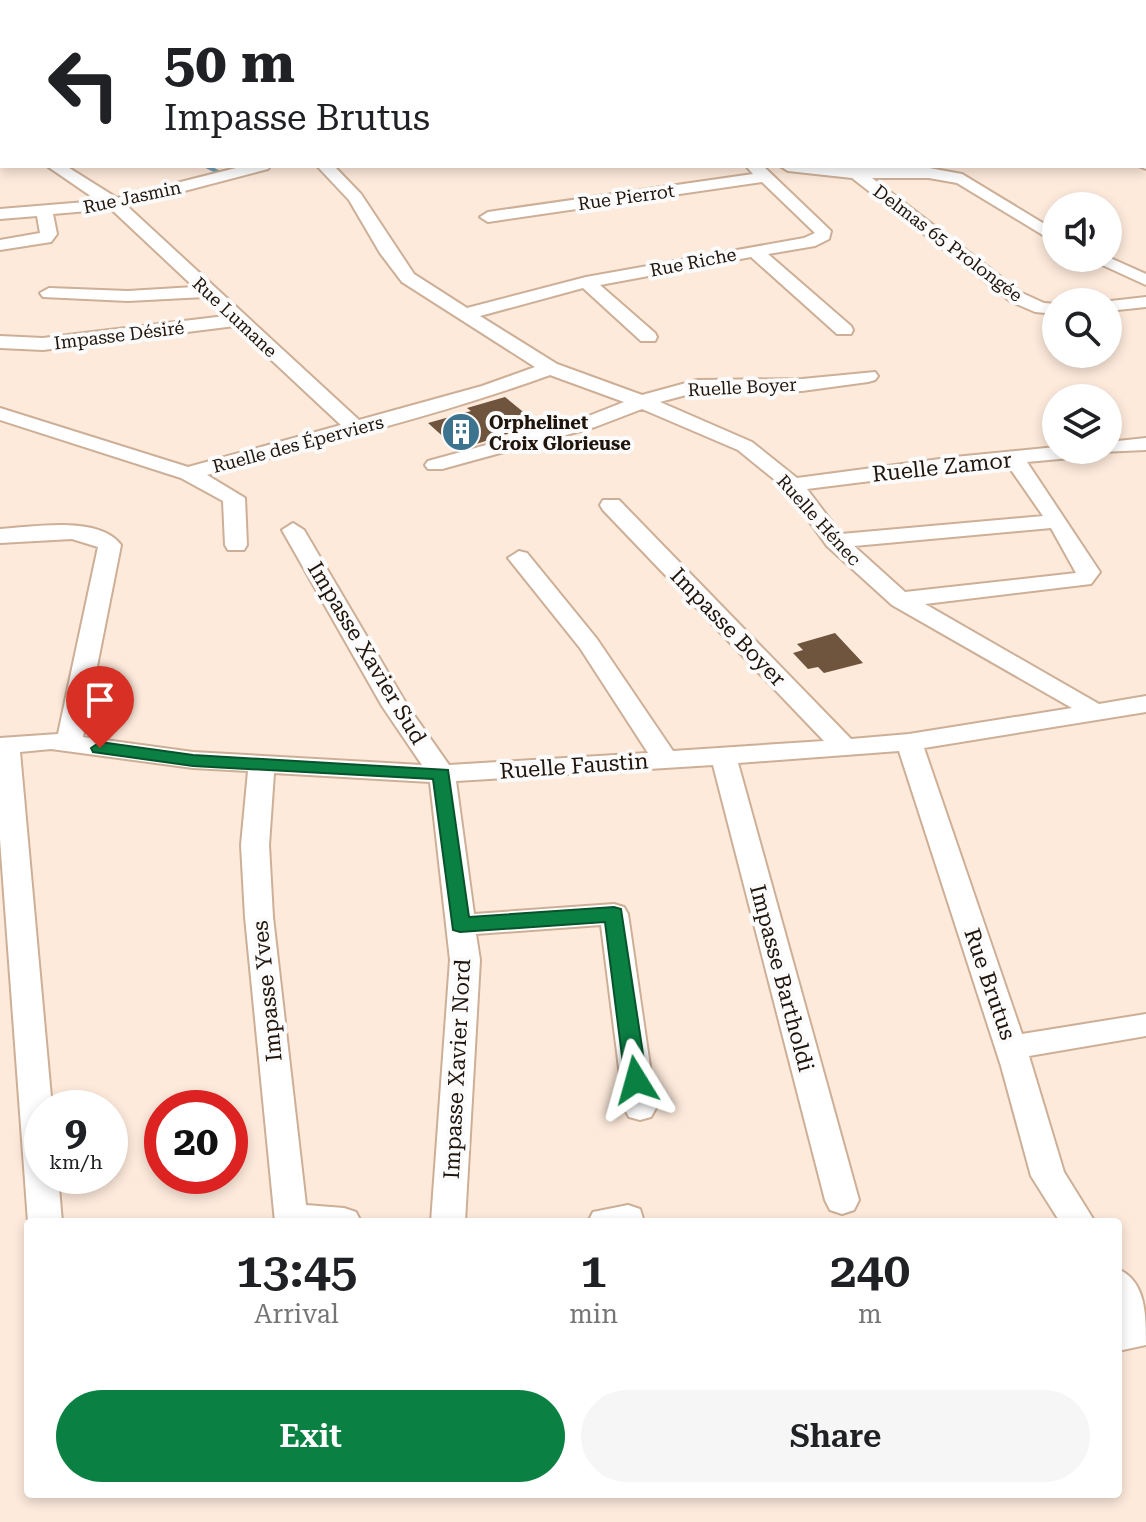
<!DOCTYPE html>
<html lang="en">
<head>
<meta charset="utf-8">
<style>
	:root { --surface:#fff; --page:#f6f6f6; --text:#202124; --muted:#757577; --accent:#0b8043 }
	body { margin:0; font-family:"Roboto Serif",serif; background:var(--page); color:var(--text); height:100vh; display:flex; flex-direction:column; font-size:30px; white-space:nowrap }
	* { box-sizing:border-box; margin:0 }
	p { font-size:26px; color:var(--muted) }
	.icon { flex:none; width:44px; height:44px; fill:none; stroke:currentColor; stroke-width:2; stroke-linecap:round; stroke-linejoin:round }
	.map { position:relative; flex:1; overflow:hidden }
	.panel { position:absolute; left:24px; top:1218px; width:1098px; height:280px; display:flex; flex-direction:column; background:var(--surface); border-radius:8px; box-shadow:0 4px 12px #0003 }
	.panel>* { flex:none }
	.top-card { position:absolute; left:0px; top:0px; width:1146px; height:168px; box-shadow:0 4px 12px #0003; background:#fff; color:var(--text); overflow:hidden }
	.tools { position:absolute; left:1042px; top:192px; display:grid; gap:16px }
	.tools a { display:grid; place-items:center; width:80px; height:80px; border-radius:50%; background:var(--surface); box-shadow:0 4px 12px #0003; font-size:40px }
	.speed { position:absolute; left:24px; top:1090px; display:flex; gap:16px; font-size:40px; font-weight:700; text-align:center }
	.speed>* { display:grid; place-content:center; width:104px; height:104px; border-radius:50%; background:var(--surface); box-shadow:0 4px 12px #0003; line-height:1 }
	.speed small { font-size:20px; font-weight:400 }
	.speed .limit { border:12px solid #d22; background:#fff; color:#111 }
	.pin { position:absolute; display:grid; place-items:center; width:68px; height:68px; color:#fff; margin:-82px -34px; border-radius:50% 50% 50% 0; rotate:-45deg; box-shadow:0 0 8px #0007 }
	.pin .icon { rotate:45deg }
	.me { position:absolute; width:88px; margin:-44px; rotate:352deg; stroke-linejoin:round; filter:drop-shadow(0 0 6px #0008) }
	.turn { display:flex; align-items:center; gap:28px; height:168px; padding:0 32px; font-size:36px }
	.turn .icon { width:104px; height:104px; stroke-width:2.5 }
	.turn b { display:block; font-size:56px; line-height:68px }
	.eta { display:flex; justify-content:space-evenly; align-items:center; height:136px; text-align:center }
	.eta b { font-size:48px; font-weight:600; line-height:56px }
	.button { display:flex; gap:16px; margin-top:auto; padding:16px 32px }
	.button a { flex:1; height:92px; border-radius:48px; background:var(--accent); color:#fff; font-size:32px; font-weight:600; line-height:92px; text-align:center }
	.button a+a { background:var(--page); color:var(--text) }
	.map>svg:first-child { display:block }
</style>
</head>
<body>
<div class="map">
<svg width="1146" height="1522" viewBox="0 0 1146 1522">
	<rect width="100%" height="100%" fill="#fdeadb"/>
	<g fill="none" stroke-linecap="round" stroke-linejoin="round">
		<!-- stream -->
		<path stroke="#729eb4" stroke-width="4" d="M 206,166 L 220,173"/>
	</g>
	<!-- building -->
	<g fill="#6f543e">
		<path d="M 505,397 L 538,424 L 464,448 L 454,440 L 448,441 L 428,423 L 471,411 L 467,408 Z"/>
		<path d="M 835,633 L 863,663 L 824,673 L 818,667 L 808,669 L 793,653 L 803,650 L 797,644 Z"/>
	</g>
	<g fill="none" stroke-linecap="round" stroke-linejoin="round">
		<defs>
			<g id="minor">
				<path d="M 362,0 L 417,0 L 418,2 L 363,2 Z"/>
				<path d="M 775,0 L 787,0 L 788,2 L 776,2 Z"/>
				<path d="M 976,0 L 989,0 L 990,2 L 977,2 Z"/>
				<path d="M 1054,0 L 1069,0 L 1070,2 L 1055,2 Z"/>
				<path d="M 0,31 L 2,32 L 2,41 L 0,40 Z"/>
				<rect x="1144" y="36" width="2" height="9"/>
				<path d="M 0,129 L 2,129 L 0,139 Z"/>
				<path d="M 1144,158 L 1146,159 L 1146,169 L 1138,166 L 1144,166 Z"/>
				<path d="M 47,166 L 66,166 L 117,198 L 244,166 L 270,166 L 268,169 L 127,206 L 359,420 L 482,386 L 535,367 L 402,282 L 380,253 L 349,200 L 317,166 L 334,166 L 361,194 L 414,274 L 467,308 L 586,277 L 804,238 L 815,233 L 762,182 L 488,222 L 480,217 L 488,212 L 753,174 L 746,166 L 763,166 L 831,231 L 829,239 L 815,246 L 768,254 L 851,326 L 853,330 L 851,334 L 837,334 L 751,257 L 600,285 L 655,333 L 657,337 L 655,341 L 641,341 L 583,288 L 480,316 L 557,364 L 642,395 L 697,380 L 802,379 L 875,372 L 878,376 L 875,380 L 868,382 L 802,391 L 697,392 L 660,402 L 752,442 L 797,478 L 955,457 L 1056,447 L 1056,450 L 1108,450 L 1108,442 L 1146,438 L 1146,450 L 1101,452 L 1092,456 L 1027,462 L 1100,572 L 1091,584 L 925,604 L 1099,704 L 1146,696 L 1146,712 L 924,748 L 1022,1034 L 1146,1014 L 1146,1036 L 1029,1056 L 1064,1172 L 1095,1222 L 1060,1222 L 1031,1176 L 1001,1066 L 899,751 L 738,763 L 859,1200 L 854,1210 L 842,1214 L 830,1210 L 825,1200 L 713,765 L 456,781 L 474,914 L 614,904 L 624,907 L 628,914 L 656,1108 L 651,1117 L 640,1120 L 629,1117 L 624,1108 L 601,925 L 476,934 L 480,960 L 465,1222 L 431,1222 L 450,960 L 430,782 L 274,773 L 269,845 L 273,917 L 306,1205 L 344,1208 L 356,1212 L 361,1222 L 275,1222 L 245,917 L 241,845 L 248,771 L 193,768 L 51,749 L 20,752 L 52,1108 L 42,1108 L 42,1176 L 58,1176 L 62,1222 L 28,1222 L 0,839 L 0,738 L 58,734 L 98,547 L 72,539 L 0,543 L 0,529 C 33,527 99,515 121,545 L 83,737 L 193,752 L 422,765 L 382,706 L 282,530 L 293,523 L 304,530 L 407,705 L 449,765 L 648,753 L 580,648 L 508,558 L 519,551 L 527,553 L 597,639 L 673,751 L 824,741 L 603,510 L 600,505 L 603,500 L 619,500 L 851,739 L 909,734 L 1072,708 L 892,605 L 827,546 L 786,489 L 738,450 L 642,409 L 595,427 L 442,469 L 428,469 L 425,465 L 428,461 L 581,419 L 624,402 L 550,375 C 437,416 322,443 207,475 L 245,498 L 247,545 L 244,550 L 228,550 L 225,545 L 223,501 L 181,478 L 0,420 L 0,408 L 188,467 L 341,425 L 235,326 L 43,350 L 0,348 L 0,336 L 43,338 L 225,316 L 205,297 L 128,301 L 43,297 L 40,293 L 49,288 L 128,291 L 194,287 L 111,209 L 53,214 L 57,234 L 51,242 L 0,250 L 0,240 L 40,233 L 37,216 L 0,219 L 0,209 L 98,201 ZM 1007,464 L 1043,516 L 841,534 L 807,489 ZM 1051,528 L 1076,573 L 905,592 L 854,546 Z"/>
				<path d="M 780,166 L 929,168 L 962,174 L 1056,231 L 1056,243 L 957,183 L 929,178 L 872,178 L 1022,293 L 1044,303 L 1056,304 L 1056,314 L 1035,312 L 1010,301 L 852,178 L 788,171 Z"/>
				<path d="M 1108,257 L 1146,274 L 1146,285 L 1087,258 Z"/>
				<path d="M 1146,297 L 1146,307 L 1108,311 L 1108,302 L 1102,302 Z"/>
				<path d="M 628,1205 L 640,1209 L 644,1222 L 588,1222 L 593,1212 Z"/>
				<path d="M 1118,1269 C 1146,1281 1146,1315 1146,1345 L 1118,1351 L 1118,1319 L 1121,1319 L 1118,1314 Z"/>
			</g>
		</defs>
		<!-- minor casing -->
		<use href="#minor" stroke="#cdaf97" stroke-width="4"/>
		<!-- minor -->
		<use href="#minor" fill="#fff" fill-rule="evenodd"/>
	</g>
	<!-- route -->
	<path fill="#0b8043" stroke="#07532c" stroke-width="2" d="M 100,742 L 193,755 L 448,770 L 469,917 L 614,907 L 621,909 L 647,1080 L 644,1086 L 636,1088 L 629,1086 L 625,1080 L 605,922 L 460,932 L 453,930 L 433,779 L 193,766 L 93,752 L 91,748 Z"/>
	<!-- icons -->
	<defs>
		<symbol id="building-disc" viewBox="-11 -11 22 22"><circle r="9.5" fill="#3c738e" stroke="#fbfbfb"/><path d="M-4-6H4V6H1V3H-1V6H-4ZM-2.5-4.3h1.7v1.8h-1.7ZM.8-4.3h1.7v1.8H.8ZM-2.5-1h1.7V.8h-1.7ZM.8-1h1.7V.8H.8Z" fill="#fff"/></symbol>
	</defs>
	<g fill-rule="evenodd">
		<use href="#building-disc" x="439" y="410" width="44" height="44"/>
	</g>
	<g text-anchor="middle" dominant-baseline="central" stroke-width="8" stroke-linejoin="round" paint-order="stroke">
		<!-- far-street labels -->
		<g font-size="18" fill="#20150c" stroke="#fbfbfb">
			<text transform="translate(132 197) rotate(-12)">Rue Jasmin</text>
			<text transform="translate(626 197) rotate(-8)">Rue Pierrot</text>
			<text transform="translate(948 243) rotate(37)">Delmas 65 Prolongée</text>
			<text transform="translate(693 262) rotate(-11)">Rue Riche</text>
			<text transform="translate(235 317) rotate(43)">Rue Lumane</text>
			<text transform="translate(119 335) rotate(-7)">Impasse Désiré</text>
			<text transform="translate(742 387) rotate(-3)">Ruelle Boyer</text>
			<text transform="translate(298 444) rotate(-15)">Ruelle des Éperviers</text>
			<text transform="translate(819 520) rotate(48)">Ruelle Hénec</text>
		</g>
		<!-- far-poi labels -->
		<g font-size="18" font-weight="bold" fill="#20150c" stroke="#fbfbfb" text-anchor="start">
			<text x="489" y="422">Orphelinet<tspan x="489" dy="21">Croix Glorieuse</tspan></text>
		</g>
		<!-- street labels -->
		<g font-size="22" fill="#20150c" stroke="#fbfbfb">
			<text transform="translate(942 467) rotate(-6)">Ruelle Zamor</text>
			<text transform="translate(728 627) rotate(46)">Impasse Boyer</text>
			<text transform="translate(367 653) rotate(59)">Impasse Xavier Sud</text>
			<text transform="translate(574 766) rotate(-4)">Ruelle Faustin</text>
			<text transform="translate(782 978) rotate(75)">Impasse Bartholdi</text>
			<text transform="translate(990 984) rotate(71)">Rue Brutus</text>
			<text transform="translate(267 991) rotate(-96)">Impasse Yves</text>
			<text transform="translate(457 1069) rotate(-87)">Impasse Xavier Nord</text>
		</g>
	</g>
</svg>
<div class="tools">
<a><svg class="icon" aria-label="sound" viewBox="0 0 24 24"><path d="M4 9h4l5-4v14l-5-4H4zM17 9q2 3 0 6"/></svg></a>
<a><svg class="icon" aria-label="search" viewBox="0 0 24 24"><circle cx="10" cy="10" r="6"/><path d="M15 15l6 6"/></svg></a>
<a><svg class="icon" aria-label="layers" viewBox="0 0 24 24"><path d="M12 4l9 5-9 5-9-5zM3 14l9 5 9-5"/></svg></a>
</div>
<div class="speed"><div>9<small>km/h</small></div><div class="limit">20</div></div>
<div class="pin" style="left:100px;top:748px;background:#d93025"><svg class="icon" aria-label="arrive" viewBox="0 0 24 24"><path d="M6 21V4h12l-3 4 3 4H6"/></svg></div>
<svg class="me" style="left:636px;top:1080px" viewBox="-20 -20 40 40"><path d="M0-17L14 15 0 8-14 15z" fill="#0b8043" stroke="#fff" stroke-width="4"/></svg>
<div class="top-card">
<div class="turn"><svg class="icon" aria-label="left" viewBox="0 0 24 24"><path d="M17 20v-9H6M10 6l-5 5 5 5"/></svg><div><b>50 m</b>Impasse Brutus</div></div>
</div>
<section class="panel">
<div class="eta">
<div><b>13:45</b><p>Arrival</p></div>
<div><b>1</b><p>min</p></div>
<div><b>240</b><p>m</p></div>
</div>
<div class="button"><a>Exit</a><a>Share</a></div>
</section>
</div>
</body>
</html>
